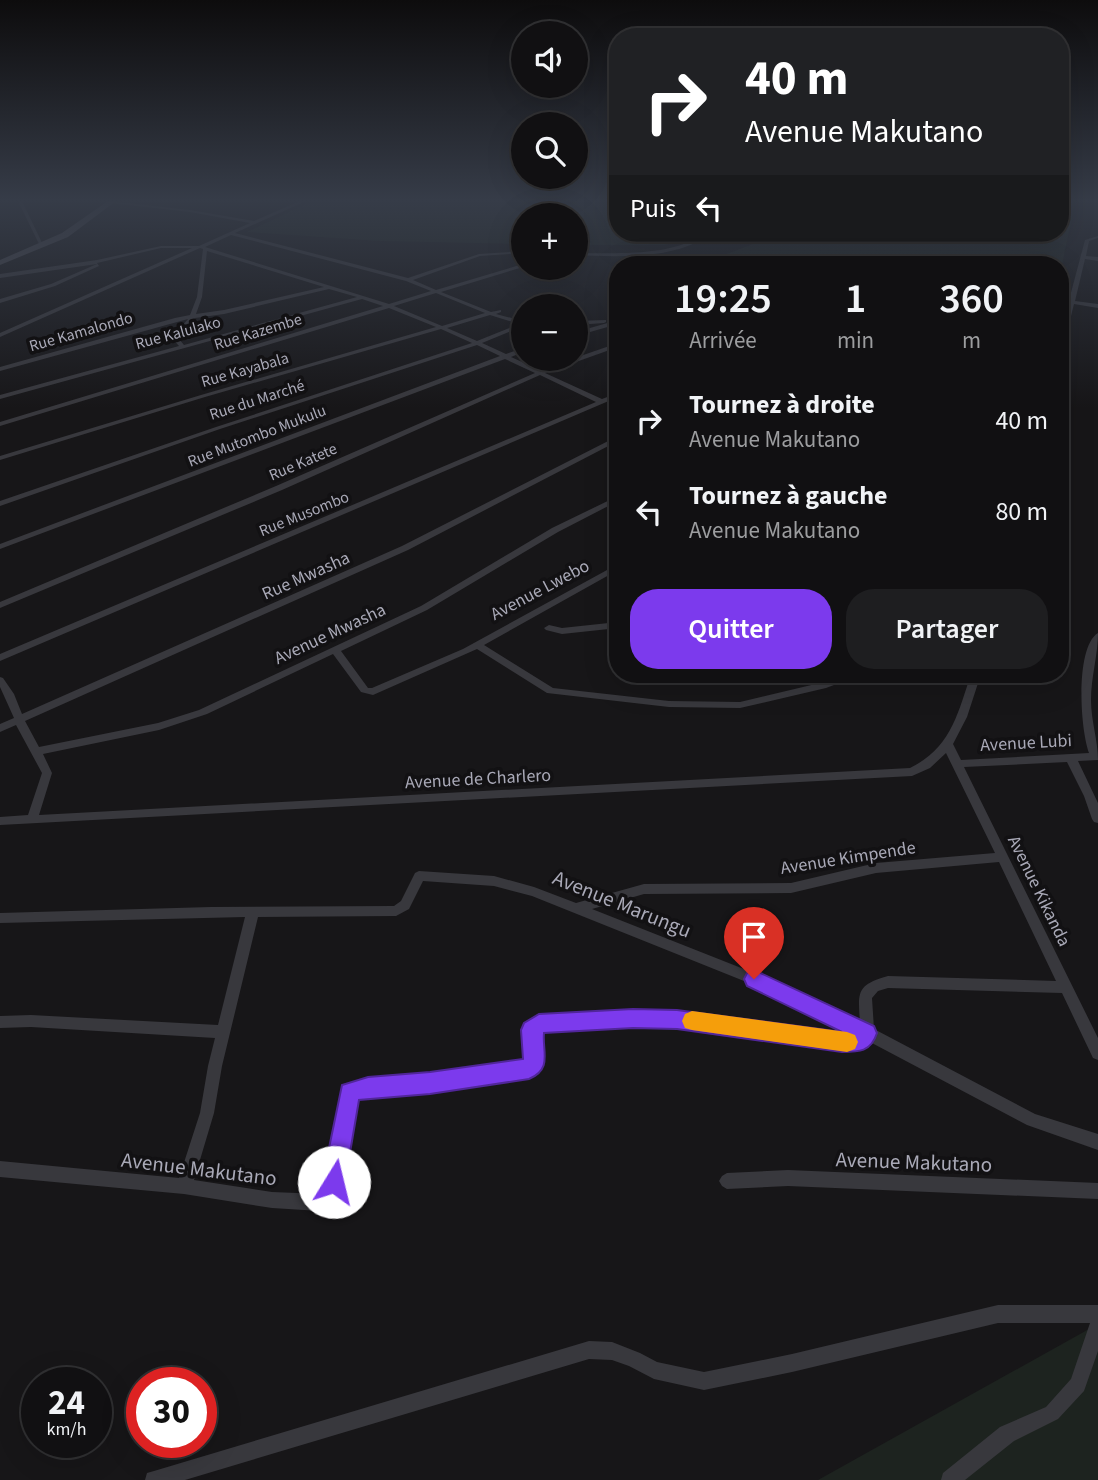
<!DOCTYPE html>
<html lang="fr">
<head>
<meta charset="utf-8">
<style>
	:root { --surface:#111012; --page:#1e1e20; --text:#f1f3f6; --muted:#9c9d9f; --line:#303032; --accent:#7c3aed }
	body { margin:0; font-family:"Source Sans 3",sans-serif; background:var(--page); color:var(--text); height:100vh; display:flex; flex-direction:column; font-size:26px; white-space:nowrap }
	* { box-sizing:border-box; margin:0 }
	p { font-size:23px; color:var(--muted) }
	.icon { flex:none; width:38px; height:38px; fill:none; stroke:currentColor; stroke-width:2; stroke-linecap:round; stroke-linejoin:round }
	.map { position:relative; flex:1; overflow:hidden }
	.details { position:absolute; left:609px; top:256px; width:460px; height:427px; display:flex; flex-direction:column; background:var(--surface); border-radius:28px; box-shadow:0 7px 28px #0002,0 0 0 2px var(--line) }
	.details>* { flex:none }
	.banner { position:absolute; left:609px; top:28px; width:460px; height:214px; border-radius:28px; box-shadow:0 7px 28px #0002,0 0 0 2px var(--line); background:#202124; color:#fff; overflow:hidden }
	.tools { position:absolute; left:511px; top:21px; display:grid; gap:14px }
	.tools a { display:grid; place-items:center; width:77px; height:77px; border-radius:50%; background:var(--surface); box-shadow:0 7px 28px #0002,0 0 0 2px var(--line); font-size:35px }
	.speed { position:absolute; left:21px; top:1367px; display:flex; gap:14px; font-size:35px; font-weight:700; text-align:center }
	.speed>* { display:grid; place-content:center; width:91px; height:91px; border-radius:50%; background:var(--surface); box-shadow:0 7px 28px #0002,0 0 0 2px var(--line); line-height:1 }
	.speed small { font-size:18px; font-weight:400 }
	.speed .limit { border:10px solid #d22; background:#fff; color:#111 }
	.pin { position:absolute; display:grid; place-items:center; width:60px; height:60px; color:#fff; margin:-72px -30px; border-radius:50% 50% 50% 0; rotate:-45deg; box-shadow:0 0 7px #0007 }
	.pin .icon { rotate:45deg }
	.me { position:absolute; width:77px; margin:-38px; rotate:9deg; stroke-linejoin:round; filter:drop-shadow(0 0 5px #0008) }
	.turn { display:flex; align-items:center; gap:24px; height:147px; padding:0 21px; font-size:32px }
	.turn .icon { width:91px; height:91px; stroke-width:2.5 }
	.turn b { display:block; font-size:49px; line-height:60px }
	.then { display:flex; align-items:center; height:66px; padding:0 21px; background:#0003; gap:14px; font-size:26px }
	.eta { display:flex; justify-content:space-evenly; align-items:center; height:119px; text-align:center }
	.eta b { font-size:42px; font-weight:600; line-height:49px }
	.cta { display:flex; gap:14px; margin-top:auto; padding:14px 21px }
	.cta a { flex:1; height:80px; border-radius:28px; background:var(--accent); color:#fff; font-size:28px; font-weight:600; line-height:80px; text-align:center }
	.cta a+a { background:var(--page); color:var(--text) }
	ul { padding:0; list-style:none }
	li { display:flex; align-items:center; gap:21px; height:91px; padding:0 21px }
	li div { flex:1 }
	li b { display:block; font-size:26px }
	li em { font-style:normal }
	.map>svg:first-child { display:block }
</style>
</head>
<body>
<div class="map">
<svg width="1098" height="1480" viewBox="0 0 1098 1480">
	<rect width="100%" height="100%" fill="#171618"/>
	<!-- green -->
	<g fill="#1d231f">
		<path d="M 312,201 L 618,201 L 618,233 L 694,233 L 679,241 L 665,245 L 576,245 L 576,215 L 523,215 L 523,244 L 379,241 L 247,232 Z"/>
		<path d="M 1061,216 L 1072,216 L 1061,270 L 1060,264 L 700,264 L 753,244 L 816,233 L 1060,233 Z"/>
		<path d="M 1098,1324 L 1098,1480 L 818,1480 Z"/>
	</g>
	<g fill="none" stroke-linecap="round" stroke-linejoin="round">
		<!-- minor -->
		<g fill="#38383d" fill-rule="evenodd">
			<path d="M 18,201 L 22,201 L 44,247 L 40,246 Z"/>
			<path d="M 109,201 L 190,210 L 254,221 L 300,201 L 306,201 L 235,233 L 408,278 L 479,254 L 523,251 L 523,253 L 480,256 L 413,280 L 436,290 L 523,264 L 523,267 L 441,292 L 491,312 L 501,310 L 501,312 L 496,314 L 523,321 L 523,326 L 482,343 L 506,354 L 523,348 L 523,352 L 511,357 L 540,370 L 618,343 L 618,347 L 545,373 L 602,399 L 618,393 L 618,397 L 0,661 L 0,654 L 596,402 L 540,375 L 282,490 L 0,608 L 0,602 L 276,486 L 535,373 L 505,359 L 0,549 L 0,544 L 500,356 L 477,345 L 220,429 L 0,506 L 0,501 L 216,427 L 472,343 L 441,329 L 205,397 L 0,460 L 0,456 L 201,395 L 436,327 L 389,308 L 0,426 L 0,422 L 383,306 L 362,299 L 0,399 L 0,395 L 179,346 L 172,338 L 188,319 L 0,371 L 0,367 L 175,318 L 190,315 L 197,297 L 203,249 L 200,248 L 0,337 L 0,333 L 192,248 L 161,248 L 97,263 L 99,266 L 55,286 L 0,303 L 0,299 L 51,284 L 97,264 L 0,278 L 0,274 L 97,260 L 161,246 L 199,246 L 250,223 L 190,212 L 111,203 ZM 231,235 L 406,281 L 431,291 L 389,304 L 205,247 ZM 207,251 L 324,287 L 224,310 L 196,314 L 202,297 ZM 329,289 L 357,297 L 184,345 L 178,338 L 195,318 L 224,314 ZM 436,293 L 485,313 L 442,326 L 394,306 ZM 490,315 L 519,324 L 477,341 L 447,328 Z"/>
			<path d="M 705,233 L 710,233 C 680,260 615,257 576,255 L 576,253 C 615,253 673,257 705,233 Z"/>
			<path d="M 1098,236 L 1098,238 L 1089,241 L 1086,256 L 1098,257 L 1098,261 L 1085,259 L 1075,301 L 1098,304 L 1098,308 L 1074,304 L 1063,348 L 1060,350 L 1060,334 L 1085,240 Z"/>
			<path d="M 606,320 L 606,322 L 604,323 L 576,325 L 576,321 Z"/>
			<path d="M 618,320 L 618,324 L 576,336 L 576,332 Z"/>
			<path d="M 618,436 L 618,441 L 408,550 L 25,721 L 39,747 L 158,723 L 199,710 L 421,606 L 552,528 L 618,496 L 618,501 L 558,532 L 427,610 L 341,651 L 368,688 L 372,688 L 463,649 L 618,564 L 618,570 L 484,645 L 553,688 L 669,701 L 740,702 L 824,682 L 846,674 L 860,674 L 858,676 L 826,688 L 740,708 L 669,707 L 547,693 L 477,649 L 373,695 L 361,692 L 333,654 L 207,714 L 159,730 L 43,754 L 52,773 L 39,815 L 910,768 C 951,748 958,713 971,674 L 981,674 L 967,717 L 953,744 L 961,760 L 1089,753 C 1080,729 1075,647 1098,633 C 1098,655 1091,677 1091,700 C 1091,721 1098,740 1098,760 L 1078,761 L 1098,803 L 1098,823 L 1094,822 L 1092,819 L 1084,796 L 1067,762 L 964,767 L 1098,1038 L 1098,1060 L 1093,1058 L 1062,993 L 888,988 L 878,991 L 872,998 L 874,1029 L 1035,1114 L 1098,1134 L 1098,1150 L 1027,1125 L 870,1042 L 868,1045 L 855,1049 L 677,1026 L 633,1025 L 541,1029 L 539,1031 L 543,1060 L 534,1073 L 529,1075 L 444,1088 L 368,1094 L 356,1097 L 342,1182 L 333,1206 L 320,1211 L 272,1208 L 184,1194 L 0,1177 L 0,1161 L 179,1178 L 200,1113 L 208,1066 L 215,1038 L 31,1027 L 0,1028 L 0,1016 L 31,1015 L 218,1025 L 245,917 L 0,923 L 0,913 L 211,907 L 394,906 L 401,901 L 415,873 L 419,871 L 494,876 L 534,887 L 576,903 L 644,884 L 791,883 L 876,863 L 995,853 L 946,753 L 930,768 L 912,776 L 0,825 L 0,817 L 28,815 L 42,773 L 16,725 L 0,732 L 0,724 L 14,718 L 0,687 L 0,677 L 3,678 L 14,694 L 22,714 L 402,546 ZM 999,862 L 1056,981 L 888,976 C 856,985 858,992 860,1023 L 759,975 L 592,909 L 644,894 L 791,893 L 876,873 ZM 423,881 L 494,886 L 532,896 L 749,983 L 857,1035 L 677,1014 L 633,1013 L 539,1017 L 527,1023 L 525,1028 L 529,1058 L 525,1062 L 444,1074 L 368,1080 L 345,1087 L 326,1182 L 321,1194 L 272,1192 L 194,1180 L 214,1113 L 222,1066 L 258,917 L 396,916 L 409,909 Z"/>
			<path d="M 618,622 L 618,628 L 562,634 L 546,630 L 544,628 L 549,625 L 562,628 Z"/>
			<path d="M 788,1170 L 1098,1183 L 1098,1199 L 788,1186 L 727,1189 L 722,1186 L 719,1181 L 722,1176 L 727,1173 Z"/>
			<path d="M 998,1305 L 1098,1305 L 1098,1351 L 1084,1391 L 1058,1419 L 1014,1441 L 965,1480 L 941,1480 L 943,1473 L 1000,1427 L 1046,1407 L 1071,1379 L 1090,1323 L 998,1323 L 792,1372 L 704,1390 L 654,1379 L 629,1366 L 612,1360 L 589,1359 L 185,1480 L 145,1480 L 147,1473 L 154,1471 L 589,1341 L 612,1342 L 640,1353 L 657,1362 L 704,1372 L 792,1354 Z"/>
		</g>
		<!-- secondary -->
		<path fill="#46464d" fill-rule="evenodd" d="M 108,201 L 116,201 L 68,237 L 0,265 L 0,260 L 62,233 Z"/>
		<defs>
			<path id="rail" d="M 783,235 L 791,233"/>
		</defs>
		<!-- rail casing -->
		<use href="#rail" stroke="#4b4b52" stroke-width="2.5"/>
		<!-- rail -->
		<use href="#rail" stroke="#121113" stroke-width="2" stroke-dasharray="5" stroke-linecap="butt"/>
	</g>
	<!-- sky -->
	<linearGradient id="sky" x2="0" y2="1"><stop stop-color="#0d0c0d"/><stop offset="0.49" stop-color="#363c48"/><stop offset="1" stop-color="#363c48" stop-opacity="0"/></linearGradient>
	<rect width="1098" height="408" fill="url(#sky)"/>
	<!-- route -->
	<path fill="#7c3aed" stroke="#51269a" stroke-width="2" d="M 754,970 L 874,1026 L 877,1033 C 871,1052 859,1052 842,1052 L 677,1029 L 633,1028 L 544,1033 C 542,1051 553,1069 529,1079 L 430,1094 L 359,1100 L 345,1182 L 342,1190 L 334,1194 L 325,1190 L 322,1182 L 342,1085 L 368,1077 L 430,1072 L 523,1059 L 521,1030 L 524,1023 L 539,1014 L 633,1009 L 677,1010 L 842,1032 L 747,986 L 744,979 L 747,973 Z"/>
	<!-- slow -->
	<path fill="#f59e0b" d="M 692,1011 L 847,1032 L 855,1035 L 858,1042 L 855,1049 L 847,1052 L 692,1030 L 685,1028 L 682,1021 L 685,1014 Z"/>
	<g text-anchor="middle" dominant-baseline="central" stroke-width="7" stroke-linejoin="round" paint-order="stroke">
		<!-- far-street labels -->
		<g font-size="16" fill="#a9a9b7" stroke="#121113">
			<text transform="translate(81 332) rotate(-16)">Rue Kamalondo</text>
			<text transform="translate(258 332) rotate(-17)">Rue Kazembe</text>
			<text transform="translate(178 333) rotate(-15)">Rue Kalulako</text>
			<text transform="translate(245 370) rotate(-16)">Rue Kayabala</text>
			<text transform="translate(257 400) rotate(-18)">Rue du Marché</text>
			<text transform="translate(257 436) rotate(-21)">Rue Mutombo Mukulu</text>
			<text transform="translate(303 462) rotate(-23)">Rue Katete</text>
			<text transform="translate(304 514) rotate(-22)">Rue Musombo</text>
		</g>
		<!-- street labels -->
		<g font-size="18" fill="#a9a9b7" stroke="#121113">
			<text transform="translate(306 576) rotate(-24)">Rue Mwasha</text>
			<text transform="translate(540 590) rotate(-28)">Avenue Lwebo</text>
			<text transform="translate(330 634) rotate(-25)">Avenue Mwasha</text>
			<text transform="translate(1026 743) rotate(-3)">Avenue Lubi</text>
			<text transform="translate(478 779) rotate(-3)">Avenue de Charlero</text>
			<text transform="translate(848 858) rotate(-9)">Avenue Kimpende</text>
			<text transform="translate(1039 891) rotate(64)">Avenue Kikanda</text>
		</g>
		<!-- near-street labels -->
		<g font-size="21" fill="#a9a9b7" stroke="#121113">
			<text transform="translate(622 904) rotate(22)">Avenue Marungu</text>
			<text transform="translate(914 1162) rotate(2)">Avenue Makutano</text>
			<text transform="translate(199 1169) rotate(7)">Avenue Makutano</text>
		</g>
	</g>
</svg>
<div class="tools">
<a><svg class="icon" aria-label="sound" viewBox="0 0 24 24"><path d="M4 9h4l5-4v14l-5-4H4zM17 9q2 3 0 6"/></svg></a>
<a><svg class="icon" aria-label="search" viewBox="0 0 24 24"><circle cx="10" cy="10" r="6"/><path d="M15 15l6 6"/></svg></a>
<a>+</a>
<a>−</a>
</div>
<div class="speed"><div>24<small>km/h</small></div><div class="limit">30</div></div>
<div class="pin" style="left:754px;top:979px;background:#d93025"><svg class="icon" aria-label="arrive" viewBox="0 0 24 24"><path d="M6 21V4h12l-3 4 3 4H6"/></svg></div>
<svg class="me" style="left:334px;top:1182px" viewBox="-20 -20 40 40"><circle r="19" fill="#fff"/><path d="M0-13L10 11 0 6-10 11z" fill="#7c3aed"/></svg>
<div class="banner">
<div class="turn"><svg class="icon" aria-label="right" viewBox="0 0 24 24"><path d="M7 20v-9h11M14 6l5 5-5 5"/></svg><div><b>40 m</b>Avenue Makutano</div></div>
<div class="then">Puis<svg class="icon" aria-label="left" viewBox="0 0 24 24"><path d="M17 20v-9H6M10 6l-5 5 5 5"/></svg></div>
</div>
<section class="details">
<div class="eta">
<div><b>19:25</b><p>Arrivée</p></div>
<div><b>1</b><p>min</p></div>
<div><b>360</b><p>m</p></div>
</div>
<ul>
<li><svg class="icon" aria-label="right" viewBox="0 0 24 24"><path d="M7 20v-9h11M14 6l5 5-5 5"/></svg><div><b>Tournez à droite</b><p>Avenue Makutano</p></div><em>40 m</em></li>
<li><svg class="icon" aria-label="left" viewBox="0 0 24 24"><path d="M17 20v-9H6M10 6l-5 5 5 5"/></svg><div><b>Tournez à gauche</b><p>Avenue Makutano</p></div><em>80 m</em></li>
</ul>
<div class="cta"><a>Quitter</a><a>Partager</a></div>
</section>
</div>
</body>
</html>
